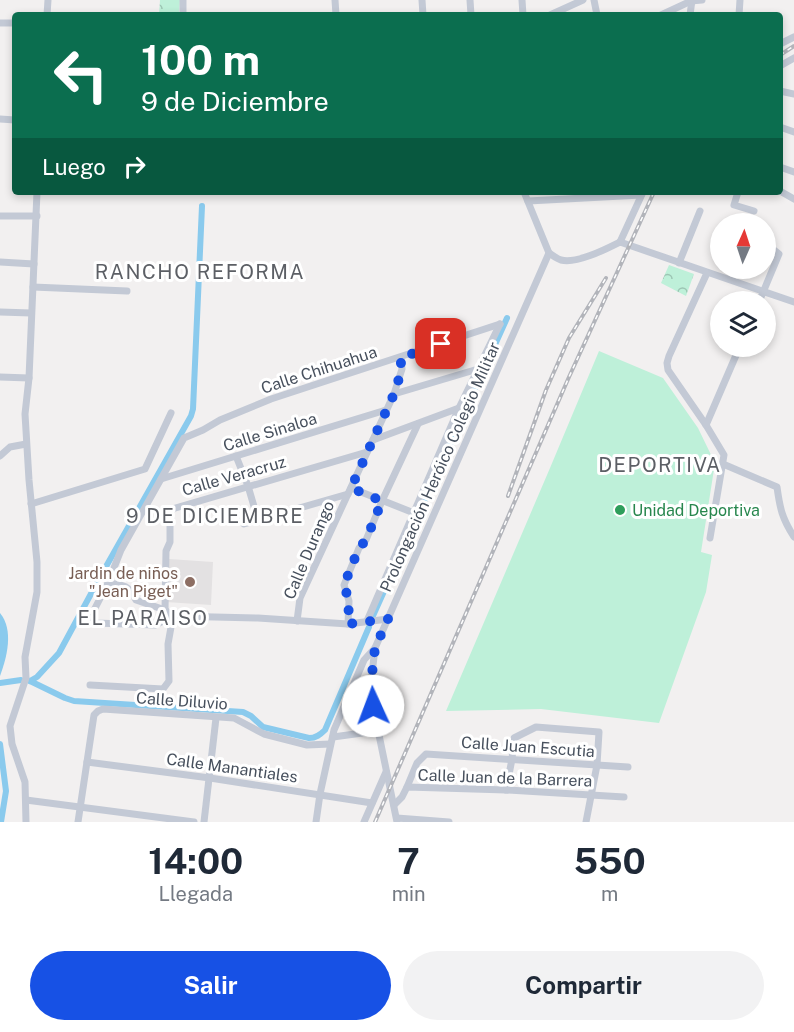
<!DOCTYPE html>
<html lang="es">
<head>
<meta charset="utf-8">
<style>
	:root { --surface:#fff; --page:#f2f2f3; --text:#1f2937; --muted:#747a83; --accent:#1751e5 }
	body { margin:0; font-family:"Public Sans",sans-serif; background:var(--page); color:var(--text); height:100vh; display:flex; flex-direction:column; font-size:22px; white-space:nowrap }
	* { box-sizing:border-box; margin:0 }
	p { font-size:20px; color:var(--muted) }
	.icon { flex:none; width:33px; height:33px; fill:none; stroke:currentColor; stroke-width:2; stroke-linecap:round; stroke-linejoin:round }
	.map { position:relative; height:822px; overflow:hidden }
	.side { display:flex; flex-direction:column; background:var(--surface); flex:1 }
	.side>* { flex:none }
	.banner { position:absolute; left:12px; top:12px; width:771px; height:183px; border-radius:6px; box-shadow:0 3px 9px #0003; background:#0b6e4f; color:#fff; overflow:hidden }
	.needle { width:39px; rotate:3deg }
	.buttons { position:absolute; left:710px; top:213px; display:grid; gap:12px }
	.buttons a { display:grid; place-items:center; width:66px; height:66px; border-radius:50%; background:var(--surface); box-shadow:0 3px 9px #0003; font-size:30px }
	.pin { position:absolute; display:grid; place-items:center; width:51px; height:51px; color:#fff; margin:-26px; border-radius:12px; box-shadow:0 3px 9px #0006 }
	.me { position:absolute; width:66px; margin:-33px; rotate:358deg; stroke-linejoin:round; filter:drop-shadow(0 0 4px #0008) }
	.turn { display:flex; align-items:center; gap:21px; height:126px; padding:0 30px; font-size:27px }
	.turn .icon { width:78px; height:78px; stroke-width:2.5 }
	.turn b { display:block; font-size:42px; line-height:51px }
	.then { display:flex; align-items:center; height:57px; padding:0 30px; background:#0003; gap:12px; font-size:22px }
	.eta { display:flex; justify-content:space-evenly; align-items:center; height:102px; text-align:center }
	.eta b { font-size:36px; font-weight:700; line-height:42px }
	.primary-button { display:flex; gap:12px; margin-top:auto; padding:12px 30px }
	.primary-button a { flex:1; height:69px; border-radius:36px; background:var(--accent); color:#fff; font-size:24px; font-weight:700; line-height:69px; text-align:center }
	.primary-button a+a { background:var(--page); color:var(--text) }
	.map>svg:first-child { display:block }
</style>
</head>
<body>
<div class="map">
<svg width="794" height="822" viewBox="0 0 794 822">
	<defs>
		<pattern id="park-crowns" width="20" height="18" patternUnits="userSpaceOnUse" patternTransform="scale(1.5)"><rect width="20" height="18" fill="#bef0d9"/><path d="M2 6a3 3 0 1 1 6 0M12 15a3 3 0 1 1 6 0" fill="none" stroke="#9cc5b3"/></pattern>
	</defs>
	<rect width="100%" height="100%" fill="#f2f0f0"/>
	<!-- education -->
	<path fill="#e3e1e2" d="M 169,559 L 213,562 L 211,605 L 166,602 Z"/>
	<!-- park -->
	<g fill="url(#park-crowns)">
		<path d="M 160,0 L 180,0 L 179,15 L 159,15 Z"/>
		<path d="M 669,265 L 694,274 L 686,296 L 661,283 Z"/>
	</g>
	<!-- pitch -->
	<path fill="#bef0d9" d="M 599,351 L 663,378 L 698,428 L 715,463 L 701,552 L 712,555 L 706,592 L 659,723 L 541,709 L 446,711 L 550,468 Z"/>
	<!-- water -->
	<path fill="#8acaed" d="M 0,613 C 14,630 7,657 0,676 Z"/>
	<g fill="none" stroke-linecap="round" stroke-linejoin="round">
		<!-- canal -->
		<g stroke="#8acaed" stroke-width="6">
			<path d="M 372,618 L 507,318"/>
			<path d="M 30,681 L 37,677 L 59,653 L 99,579 L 191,416 L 193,409 L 202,206"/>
			<path d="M 30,681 L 65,698 L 74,701 L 243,712 L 251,716 L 263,727 L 309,738 C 316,738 320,735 325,730 L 369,627"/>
			<path d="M 0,683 L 21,680"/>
			<path d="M 0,744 L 6,791 L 1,822"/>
		</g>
		<!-- minor -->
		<g stroke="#c3c9d5" stroke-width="7">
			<path d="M 335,0 L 336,15"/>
			<path d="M 422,0 L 423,15"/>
			<path d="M 470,0 L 471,15"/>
			<path d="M 522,0 L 523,15"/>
			<path d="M 594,0 L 597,15"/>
			<path d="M 47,15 L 48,0"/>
			<path d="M 183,15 L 183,0"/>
			<path d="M 550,15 L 583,0"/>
			<path d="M 661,15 L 691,1 L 702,0"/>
			<path d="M 690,15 L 692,0"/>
			<path d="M 739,15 L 740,0"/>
			<path d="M 0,23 L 15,23"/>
			<path d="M 780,44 L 794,37"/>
			<path d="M 780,66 L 794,58"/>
			<path d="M 780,91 L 794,94"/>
			<path d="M 0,119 L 15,120"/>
			<path d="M 780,127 L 794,132"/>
			<path d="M 780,167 L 794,172"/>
			<path d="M 780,191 L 794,199"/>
			<path d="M 738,192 L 734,205 L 754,211"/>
			<path d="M 528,201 L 641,195"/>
			<path d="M 0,216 L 37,216"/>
			<path d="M 620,242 L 643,192"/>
			<path d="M 549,253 C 552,255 557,259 561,260 C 577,264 606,249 620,242 L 794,302"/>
			<path d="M 0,262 L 34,264"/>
			<path d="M 679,263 L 700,211"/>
			<path d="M 707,273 L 669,356 L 667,363 L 668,370 L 706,425 L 724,455 L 710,538"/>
			<path d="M 33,287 L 127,291"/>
			<path d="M 759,302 L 779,254 L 765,243"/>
			<path d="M 0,312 L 31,313"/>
			<path d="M 0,377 L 29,378"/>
			<path d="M 394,394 L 478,369"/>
			<path d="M 706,425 L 740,346"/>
			<path d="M 373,440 L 459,408"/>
			<path d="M 0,456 L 10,447 L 26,444"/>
			<path d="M 236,456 L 248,486 L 258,520"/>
			<path d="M 723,464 L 777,487 C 780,509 782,518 794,537"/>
			<path d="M 161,479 L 386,410"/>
			<path d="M 351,488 L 414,513"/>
			<path d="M 31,504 L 145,469 L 171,413"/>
			<path d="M 244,524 L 348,494"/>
			<path d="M 108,583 C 125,585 128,585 136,600 L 165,610 L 169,613"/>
			<path d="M 165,610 L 166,551 L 170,542 L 170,512 L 172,509 L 367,452"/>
			<path d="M 388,619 L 348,624 L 258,618 L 173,616 L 155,625 L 95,623 L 91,620 L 92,614 L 108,583 L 121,550 L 184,438 L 203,430 L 220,420 L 271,399 L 500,324"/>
			<path d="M 297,621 L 300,598 L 394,394 L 402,369 L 401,358"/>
			<path d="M 367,621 L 459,408 L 500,324"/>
			<path d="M 348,624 L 349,601 L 344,585 L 359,548 L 366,540 L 382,501 L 418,424"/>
			<path d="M 90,685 L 163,689 L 169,681 L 168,644 L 173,616"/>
			<path d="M 333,737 L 377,731"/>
			<path d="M 87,762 L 210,778 L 372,803"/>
			<path d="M 407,787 L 417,763 L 426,754 L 628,767"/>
			<path d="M 506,790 L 512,759 L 514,738 L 536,727 L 599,732 L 597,765 L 586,822"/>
			<path d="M 26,800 L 194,822"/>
			<path d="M 394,805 L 402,797 L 407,787 L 506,790 L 624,797"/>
			<path d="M 397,818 L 449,822"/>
			<path d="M 26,822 L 25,782 L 12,744 L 10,726 L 26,678 L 25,657 L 37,592 L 37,562 L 29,480 L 25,414 L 29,378 L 37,192"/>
			<path d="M 78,822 L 94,715 L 98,711 L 103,709 L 234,718 L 264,734 L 307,745 L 330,744"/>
			<path d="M 204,822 L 216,718"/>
			<path d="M 316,822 L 320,794 L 334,730 L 364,660 L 375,648"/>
			<path d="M 364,822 L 386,772"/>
			<path d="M 397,822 L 373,706 L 372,674 L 375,648 L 549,253 L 524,192"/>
		</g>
		<defs>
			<g id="rail">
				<path d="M 780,55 L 794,46"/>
				<path d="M 508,496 L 546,390 L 569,338 L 606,278"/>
				<path d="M 375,822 L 569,377 L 654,192"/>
			</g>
		</defs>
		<!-- rail casing -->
		<use href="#rail" stroke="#b2b4ba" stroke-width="4"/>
		<!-- rail -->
		<use href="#rail" stroke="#fff" stroke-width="1.5" stroke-dasharray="4.5" stroke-linecap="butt"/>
	</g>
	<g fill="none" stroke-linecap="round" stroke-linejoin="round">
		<!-- route -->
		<path stroke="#1751e5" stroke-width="10" stroke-dasharray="0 18" d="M 373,706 L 372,674 L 375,648 L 388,619 L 348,624 L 349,601 L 344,585 L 359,548 L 366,540 L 382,501 L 351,488 L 394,394 L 402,369 L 400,358 L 441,344"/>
	</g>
	<!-- markers -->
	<circle fill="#2e9e5b" stroke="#fff" stroke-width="2" cx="620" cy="510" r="6"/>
	<circle fill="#8d6e63" stroke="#fff" stroke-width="2" cx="190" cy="582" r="6"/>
	<g text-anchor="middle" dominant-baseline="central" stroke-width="6" stroke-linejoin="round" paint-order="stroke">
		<!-- street labels -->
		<g font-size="16" fill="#47505d" stroke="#fff">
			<text transform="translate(319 370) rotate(-18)">Calle Chihuahua</text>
			<text transform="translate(270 432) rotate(-17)">Calle Sinaloa</text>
			<text transform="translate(440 467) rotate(-66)">Prolongación Heróico Colegio Militar</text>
			<text transform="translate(234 476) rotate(-16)">Calle Veracruz</text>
			<text transform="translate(309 550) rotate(-67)">Calle Durango</text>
			<text transform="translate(182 701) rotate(4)">Calle Diluvio</text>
			<text transform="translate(528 747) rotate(4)">Calle Juan Escutia</text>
			<text transform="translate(232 768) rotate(8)">Calle Manantiales</text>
			<text transform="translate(505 778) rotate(2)">Calle Juan de la Barrera</text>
		</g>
		<!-- leisure labels -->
		<g font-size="16" fill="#27864d" stroke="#fff" text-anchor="start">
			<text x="632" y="510">Unidad Deportiva</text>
		</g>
		<!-- education labels -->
		<g font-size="16" fill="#785e54" stroke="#fff" text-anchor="end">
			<text x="178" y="573">Jardin de niños<tspan x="178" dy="18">"Jean Piget"</tspan></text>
		</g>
		<!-- quarter labels -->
		<g font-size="20" letter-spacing="1.5" fill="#5c5f65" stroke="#fff">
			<text x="200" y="272">RANCHO REFORMA</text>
			<text x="660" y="465">DEPORTIVA</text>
			<text x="215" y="516">9 DE DICIEMBRE</text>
			<text x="143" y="618">EL PARAISO</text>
		</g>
	</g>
</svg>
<div class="buttons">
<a><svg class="needle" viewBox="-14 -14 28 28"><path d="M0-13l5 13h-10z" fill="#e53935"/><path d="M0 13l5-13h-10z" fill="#747a83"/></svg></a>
<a><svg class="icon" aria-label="layers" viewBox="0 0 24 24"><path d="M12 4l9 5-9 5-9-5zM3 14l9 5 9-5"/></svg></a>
</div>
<div class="pin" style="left:441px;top:344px;background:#d93025"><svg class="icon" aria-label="arrive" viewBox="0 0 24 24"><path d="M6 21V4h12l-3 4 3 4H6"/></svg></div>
<svg class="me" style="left:373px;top:706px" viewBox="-20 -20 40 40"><circle r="19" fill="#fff"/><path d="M0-13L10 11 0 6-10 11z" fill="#1751e5"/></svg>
<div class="banner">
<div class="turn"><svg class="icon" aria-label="left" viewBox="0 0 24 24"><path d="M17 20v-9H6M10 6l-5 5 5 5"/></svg><div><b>100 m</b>9 de Diciembre</div></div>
<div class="then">Luego<svg class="icon" aria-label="right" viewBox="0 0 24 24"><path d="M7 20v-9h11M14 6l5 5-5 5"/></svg></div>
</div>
</div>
<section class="side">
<div class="eta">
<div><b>14:00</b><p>Llegada</p></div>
<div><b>7</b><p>min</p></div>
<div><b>550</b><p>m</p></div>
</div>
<div class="primary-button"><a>Salir</a><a>Compartir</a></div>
</section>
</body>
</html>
